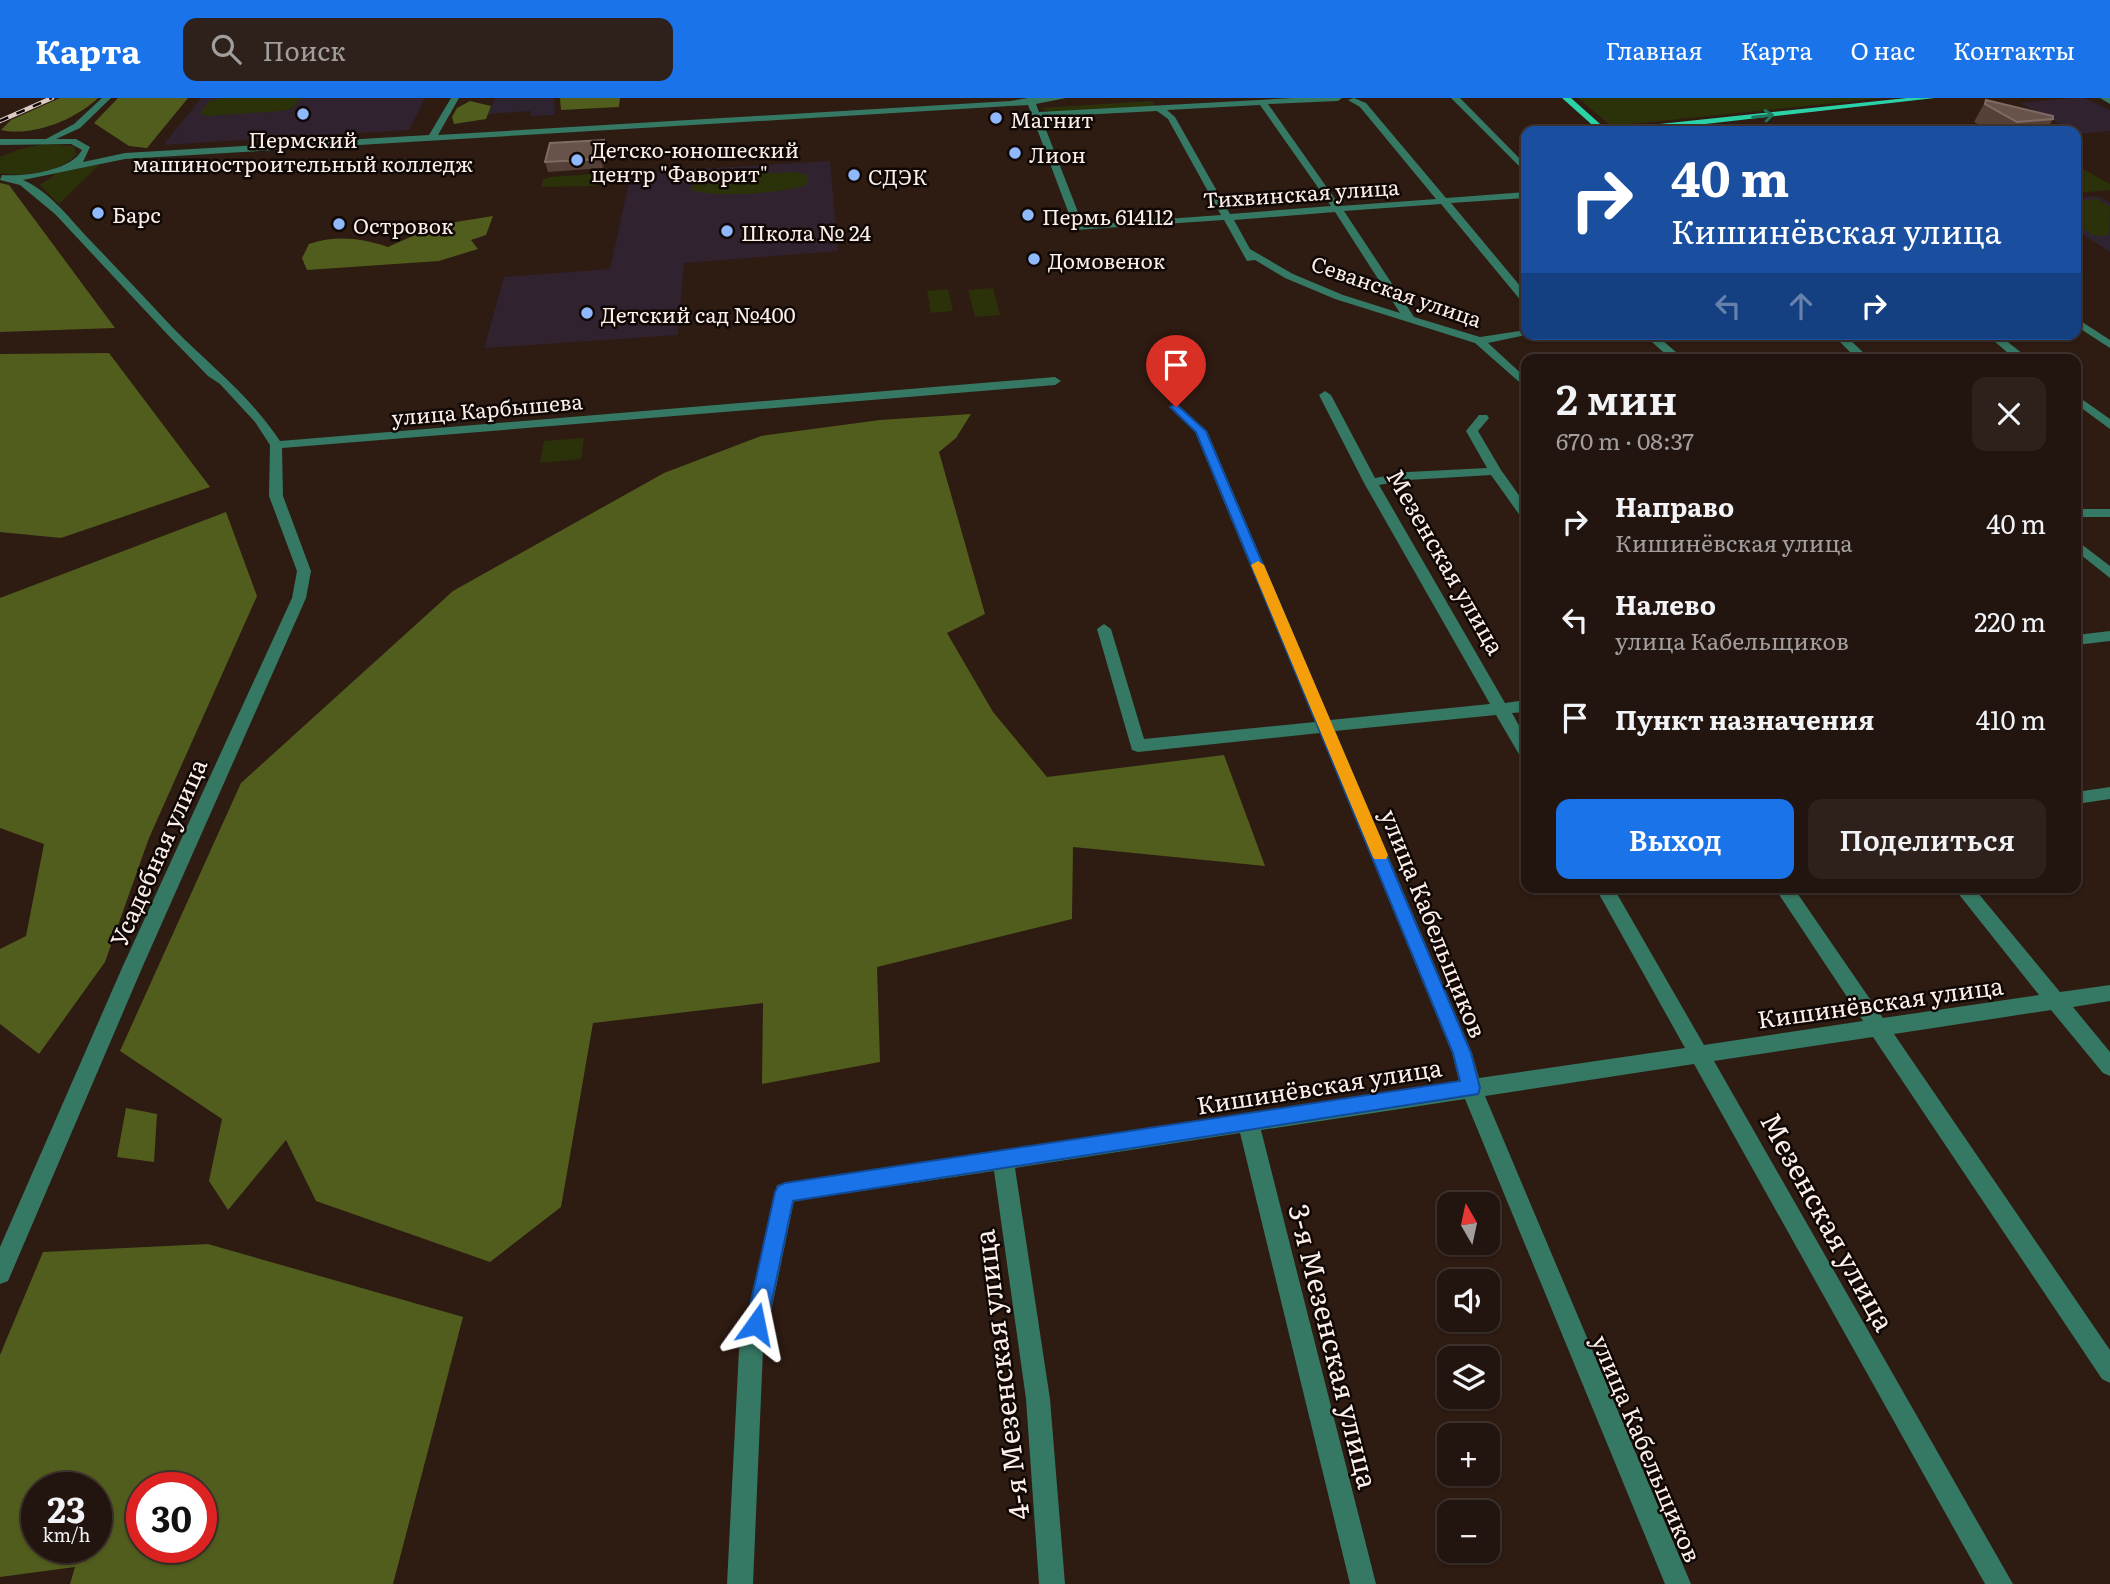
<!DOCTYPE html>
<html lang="ru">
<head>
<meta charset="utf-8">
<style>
	:root { --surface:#22140e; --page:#2e211c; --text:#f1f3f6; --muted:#a29e9e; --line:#3f332e; --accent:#1a73e8 }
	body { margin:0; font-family:Literata,serif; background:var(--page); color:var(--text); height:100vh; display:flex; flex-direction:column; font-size:26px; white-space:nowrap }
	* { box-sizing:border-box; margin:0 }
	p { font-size:23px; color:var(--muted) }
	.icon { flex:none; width:38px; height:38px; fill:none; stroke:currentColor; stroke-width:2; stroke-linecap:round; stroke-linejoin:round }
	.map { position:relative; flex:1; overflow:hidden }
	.details { position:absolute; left:1521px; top:256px; width:560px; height:539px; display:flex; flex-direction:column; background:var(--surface); border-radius:14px; box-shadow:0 2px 5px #0004,0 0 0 2px var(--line) }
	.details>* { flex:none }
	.guide { position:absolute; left:1521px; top:28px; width:560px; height:214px; border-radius:14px; box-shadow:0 2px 5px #0004,0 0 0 2px var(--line); background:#1a4fa0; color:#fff; overflow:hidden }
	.needle { width:46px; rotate:351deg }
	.fabs { position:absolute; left:1437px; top:1094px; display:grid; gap:14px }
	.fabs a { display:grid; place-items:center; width:63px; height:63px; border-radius:14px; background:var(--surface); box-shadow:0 2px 5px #0004,0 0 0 2px var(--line); font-size:35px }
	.speed { position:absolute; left:21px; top:1374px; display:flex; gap:14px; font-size:35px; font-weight:700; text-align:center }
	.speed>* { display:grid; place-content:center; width:91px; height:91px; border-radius:50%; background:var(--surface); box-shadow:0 2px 5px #0004,0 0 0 2px var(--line); line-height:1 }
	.speed small { font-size:18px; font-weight:400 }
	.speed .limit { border:10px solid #d22; background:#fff; color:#111 }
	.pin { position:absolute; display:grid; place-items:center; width:60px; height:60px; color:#fff; margin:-72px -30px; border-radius:50% 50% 50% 0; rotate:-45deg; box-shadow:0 0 7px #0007 }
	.pin .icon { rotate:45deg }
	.me { position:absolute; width:77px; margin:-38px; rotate:12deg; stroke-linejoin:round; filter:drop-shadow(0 0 5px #0008) }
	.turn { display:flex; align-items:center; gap:24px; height:147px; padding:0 35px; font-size:32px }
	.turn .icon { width:91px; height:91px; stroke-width:2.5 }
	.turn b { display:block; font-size:49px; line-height:60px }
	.lanes { display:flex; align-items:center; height:66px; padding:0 35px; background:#0003; justify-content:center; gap:35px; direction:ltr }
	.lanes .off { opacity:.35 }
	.round { display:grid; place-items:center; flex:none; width:74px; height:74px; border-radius:14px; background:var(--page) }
	.overview { display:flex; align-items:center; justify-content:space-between; height:119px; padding:0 35px }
	h1 { font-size:42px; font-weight:600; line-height:52px }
	.action { display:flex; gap:14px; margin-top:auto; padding:14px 35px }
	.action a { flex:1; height:80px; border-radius:14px; background:var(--accent); color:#fff; font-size:28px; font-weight:600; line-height:80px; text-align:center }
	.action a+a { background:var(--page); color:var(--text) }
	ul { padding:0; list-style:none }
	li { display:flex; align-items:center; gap:21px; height:98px; padding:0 35px }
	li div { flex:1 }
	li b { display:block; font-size:26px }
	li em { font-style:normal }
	header { display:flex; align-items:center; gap:42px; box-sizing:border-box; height:98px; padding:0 35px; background:var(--accent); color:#fff }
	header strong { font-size:33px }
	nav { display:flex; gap:38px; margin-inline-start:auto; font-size:24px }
	.search { width:490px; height:63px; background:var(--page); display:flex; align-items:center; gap:18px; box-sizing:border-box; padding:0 24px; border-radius:14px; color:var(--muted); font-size:26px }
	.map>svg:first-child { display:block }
</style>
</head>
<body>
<header>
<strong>Карта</strong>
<div class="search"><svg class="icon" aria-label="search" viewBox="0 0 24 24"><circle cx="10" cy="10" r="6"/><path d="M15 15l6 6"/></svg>Поиск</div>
<nav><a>Главная</a><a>Карта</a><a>О нас</a><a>Контакты</a></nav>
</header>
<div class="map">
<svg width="2110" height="1486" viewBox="0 0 2110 1486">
	<rect width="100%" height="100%" fill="#2e1b12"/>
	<!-- commercial -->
	<g fill="#2e2331">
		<path d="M 495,0 L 554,0 L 555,17 L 530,18 L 531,13 L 488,16 Z"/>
		<path d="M 2097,98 L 2110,105 L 2110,154 L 2076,132 L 2076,100 Z"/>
	</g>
	<!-- education -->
	<g fill="#30222e">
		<path d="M 201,0 L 425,0 L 409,32 L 163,47 Z"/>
		<path d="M 2071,0 L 2084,0 L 2110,12 L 2110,33 L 2078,36 L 2020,5 Z"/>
		<path d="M 830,63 L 838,153 L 684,165 L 678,237 L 484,250 L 504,179 L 610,171 L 631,75 Z"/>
	</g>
	<!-- green -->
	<g fill="#2b3209">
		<path d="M 221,0 L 300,0 L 293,10 L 282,13 L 207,18 L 200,15 L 209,3 Z"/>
		<path d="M 1578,0 L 1884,0 L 1611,28 Z"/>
		<path d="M 1153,3 L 1155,8 L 1050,14 L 1040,10 Z"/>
		<path d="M 43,46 L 73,48 L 77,56 C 60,75 24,79 0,75 L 0,59 L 17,52 Z"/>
		<path d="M 99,67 L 59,106 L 40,87 L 57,75 Z"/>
		<path d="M 2076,67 L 2110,86 L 2110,92 L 2076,95 Z"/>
		<path d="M 793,74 L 808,77 L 808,86 C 789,95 708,101 690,91 L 695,84 L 707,79 Z"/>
		<path d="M 595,76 L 600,78 L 599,86 L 593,88 L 541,89 L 543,82 L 549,79 Z"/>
		<path d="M 2097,101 L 2110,109 L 2109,137 L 2094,138 L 2080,129 L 2084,128 L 2076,122 L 2076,103 Z"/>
		<path d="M 993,190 L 1000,217 L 975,219 L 968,192 Z"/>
		<path d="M 948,191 L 953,213 L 931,215 L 927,193 Z"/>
		<path d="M 584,340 L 581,361 L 540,365 L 544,343 Z"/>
	</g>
	<!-- forest -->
	<g fill="#515d1d" fill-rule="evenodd">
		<path d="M 60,0 L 98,0 C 75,22 32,39 1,32 L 11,22 Z"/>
		<path d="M 118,0 L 188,0 L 147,50 L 129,48 L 94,25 Z"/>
		<path d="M 560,0 L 620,0 L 619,9 L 561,12 Z"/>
		<path d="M 470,3 L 491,8 L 486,21 L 454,26 L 452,19 L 457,10 Z"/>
		<path d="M 0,85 L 9,87 L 115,230 L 0,234 Z"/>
		<path d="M 493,118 L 486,137 L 471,142 L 478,151 L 439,163 L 307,172 L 302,160 L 309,146 C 336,137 361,140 388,149 L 437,127 Z"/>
		<path d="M 109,255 L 210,389 L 61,440 L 0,434 L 0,256 Z"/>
		<path d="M 971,316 L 956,340 L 939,354 L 985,516 L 947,535 L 993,614 L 1047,679 L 1224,657 L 1265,768 L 1073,749 L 1072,821 L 877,869 L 880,964 L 762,986 L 763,905 L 593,925 L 561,1109 L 490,1164 L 316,1103 L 286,1042 L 228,1112 L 209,1083 L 222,1021 L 120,953 L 241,685 L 453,493 L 664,375 L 761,338 L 880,322 Z"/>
		<path d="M 226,414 L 257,498 L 149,740 L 105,864 L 39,956 L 0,926 L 0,851 L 26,838 L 44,746 L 0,730 L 0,500 Z"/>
		<path d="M 126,1010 L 157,1016 L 154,1064 L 117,1059 Z"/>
		<path d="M 208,1146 L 463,1219 L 393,1486 L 70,1486 L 75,1469 L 0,1479 L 0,1257 L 43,1154 ZM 37,1390 L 96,1390 L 96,1449 L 37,1449 ZM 142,1390 L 201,1390 L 201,1449 L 142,1449 Z"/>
	</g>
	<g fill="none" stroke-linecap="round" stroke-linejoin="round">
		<!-- minor -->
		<g fill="#357863" fill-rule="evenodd">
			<path d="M 102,0 L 111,0 L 80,30 L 56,41 L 76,41 L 90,49 L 83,64 L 125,55 L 429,37 L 451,0 L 459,0 L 438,37 L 1010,3 L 1028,0 L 1066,0 L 1036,6 L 1039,14 L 1293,0 L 1342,0 L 1338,3 L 1268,6 L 1340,108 L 1436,101 L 1360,9 L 1348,2 L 1354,0 L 1366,5 L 1446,100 L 1526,94 L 1526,100 L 1451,105 L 1526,195 L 1526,205 L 1522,204 L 1441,106 L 1344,113 L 1414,219 L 1480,239 L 1526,232 L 1526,236 L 1531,236 L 1488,245 L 1526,280 L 1526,290 L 1475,245 L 1335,201 L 1285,180 L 1255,162 L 1247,163 L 1224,122 L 1075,132 L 1028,7 L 125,61 L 23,82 C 47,92 69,119 86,138 C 116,169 145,200 174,231 C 211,268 251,299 280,343 L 1055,279 L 1061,283 L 1055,287 L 282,350 L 283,398 L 311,473 L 306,500 L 142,870 L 8,1183 L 0,1186 L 0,1149 L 122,870 L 292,500 L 297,473 L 269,398 L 270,347 L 255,324 L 220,286 L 208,278 L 168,237 L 55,116 L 20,87 L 0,82 L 2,77 C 23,79 71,73 82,52 L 71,46 L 0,47 L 0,41 L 46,41 L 74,26 ZM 1260,7 L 1331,108 L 1230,116 L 1175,19 L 1167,12 ZM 1157,13 L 1168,21 L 1221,117 L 1083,127 L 1041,19 ZM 1335,114 L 1400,215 L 1343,197 L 1293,176 L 1250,151 L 1234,122 Z"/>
			<path d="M 1451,0 L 1460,0 L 1526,67 L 1526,75 Z"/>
			<path d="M 2100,0 L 2110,0 L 2110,6 Z"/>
			<path d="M 2076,220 L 2110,242 L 2110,250 L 2076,228 Z"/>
			<path d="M 1643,236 L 1655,236 L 1684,261 L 1671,261 Z"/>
			<path d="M 1832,236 L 1844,236 L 1870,261 L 1857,261 Z"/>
			<path d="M 1986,236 L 1998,236 L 2029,261 L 2015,261 Z"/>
			<path d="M 1325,293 L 1331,297 L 1375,380 L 1408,374 L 1487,370 L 1466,333 L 1479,317 L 1487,317 L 1489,320 L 1478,333 L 1501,372 L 1526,407 L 1526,420 L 1521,419 L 1491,377 L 1408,382 L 1379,387 L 1505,605 L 1526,602 L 1526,614 L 1512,615 L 1526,640 L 1526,660 L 1520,658 L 1496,617 L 1335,633 L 1472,955 L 1479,980 L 1685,950 L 1595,789 L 1613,789 L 1704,947 L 1863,923 L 1774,789 L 1793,789 L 1883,920 L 2039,897 L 1953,789 L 1973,789 L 2060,894 L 2110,887 L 2110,903 L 2073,909 L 2110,954 L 2110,978 L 2103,975 L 2051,912 L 1894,936 L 2110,1252 L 2110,1285 L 2102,1281 L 1873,939 L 1714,963 L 2013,1486 L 1985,1486 L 1694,966 L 1485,998 L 1691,1486 L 1665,1486 L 1465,1001 L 1261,1032 L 1376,1486 L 1350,1486 L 1240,1035 L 1015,1070 L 1050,1301 L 1065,1486 L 1039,1486 L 1026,1301 L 994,1073 L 794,1103 L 763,1252 L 753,1486 L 727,1486 L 739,1252 L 777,1087 L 1459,983 L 1452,955 L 1320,635 L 1138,654 L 1132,652 L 1097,531 L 1104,526 L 1111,531 L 1144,641 L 1315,624 L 1195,334 L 1170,309 L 1176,305 L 1207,333 L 1330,622 L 1490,606 L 1364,385 L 1319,297 Z"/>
			<path d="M 2076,297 L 2110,321 L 2110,331 L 2076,306 Z"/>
			<rect x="2076" y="411" width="34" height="8"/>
			<path d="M 2076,442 L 2110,468 L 2110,480 L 2076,453 Z"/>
			<path d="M 2110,533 L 2110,543 L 2076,547 L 2076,537 Z"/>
			<path d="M 2110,689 L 2110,701 L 2076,706 L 2076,694 Z"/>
		</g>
		<!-- major -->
		<g fill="#2bd2a7" fill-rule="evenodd">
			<path d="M 1562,0 L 1571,0 L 1608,33 L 1599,33 Z"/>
			<path d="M 1907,0 L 1935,0 L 1644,33 L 1618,33 L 1622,30 Z"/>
		</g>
		<defs>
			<path id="rail" d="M 0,23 L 52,0"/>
		</defs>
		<!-- rail casing -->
		<use href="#rail" stroke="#dbccc6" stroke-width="4.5"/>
		<!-- rail -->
		<use href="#rail" stroke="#100805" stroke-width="2.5" stroke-dasharray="9" stroke-linecap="butt"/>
	</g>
	<!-- wall -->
	<g fill="#554037">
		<path d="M 1986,2 L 2053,21 L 2046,33 L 1990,33 L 1974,24 Z"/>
		<path d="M 604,42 L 607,51 L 603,70 L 548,74 L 545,64 Z"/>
	</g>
	<!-- shaded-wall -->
	<path fill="#3e2920" d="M 604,42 L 607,51 L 603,70 L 600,61 Z"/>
	<!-- building -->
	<g fill="#67534a" stroke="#7e6b63" stroke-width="2">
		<path d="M 1986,2 L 2053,18 L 2053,21 L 2017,24 L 1985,6 Z"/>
		<path d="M 604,42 L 600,61 L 545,64 L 550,45 Z"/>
	</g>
	<!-- one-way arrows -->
	<defs><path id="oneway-shaft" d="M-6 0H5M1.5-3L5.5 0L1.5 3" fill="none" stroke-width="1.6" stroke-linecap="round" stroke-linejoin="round" transform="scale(1.75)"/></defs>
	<use stroke="#1f775e" href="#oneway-shaft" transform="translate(1763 18) rotate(-6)"/>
	<!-- route -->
	<path fill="#1a73e8" stroke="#114b97" stroke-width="2" d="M 1176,306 L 1206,333 L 1471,955 L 1480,990 L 1478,996 L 793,1103 L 767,1226 L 764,1233 L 756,1237 L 749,1233 L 746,1226 L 775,1094 L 778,1088 L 785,1085 L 1460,983 L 1453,955 L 1196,334 L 1170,309 Z"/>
	<!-- slow -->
	<path fill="#f59e0b" d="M 1258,463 L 1264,467 L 1388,757 L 1386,761 L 1374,761 L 1372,757 L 1251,467 Z"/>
	<!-- markers -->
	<g fill="#90b8fd" stroke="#100805" stroke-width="2.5">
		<circle cx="303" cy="16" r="7"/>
		<circle cx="996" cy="20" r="7"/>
		<circle cx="1015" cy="55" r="7"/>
		<circle cx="577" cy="62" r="7"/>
		<circle cx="854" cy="77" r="7"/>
		<circle cx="98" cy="115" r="7"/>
		<circle cx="1028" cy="117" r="7"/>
		<circle cx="339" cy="126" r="7"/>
		<circle cx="727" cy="133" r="7"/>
		<circle cx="1034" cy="161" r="7"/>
		<circle cx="587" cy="215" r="7"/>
	</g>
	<g text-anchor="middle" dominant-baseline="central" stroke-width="5" stroke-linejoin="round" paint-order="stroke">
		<!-- far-poi labels -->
		<g font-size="21" fill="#fceee8" stroke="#100805" text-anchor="start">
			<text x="1010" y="20">Магнит</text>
			<text x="303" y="40" text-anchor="middle">Пермский<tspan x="303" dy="24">машиностроительный колледж</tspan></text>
			<text x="591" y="50">Детско-юношеский<tspan x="591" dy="24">центр "Фаворит"</tspan></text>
			<text x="1029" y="55">Лион</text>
			<text x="868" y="77">СДЭК</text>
			<text x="112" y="115">Барс</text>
			<text x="1042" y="117">Пермь 614112</text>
			<text x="353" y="126">Островок</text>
			<text x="741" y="133">Школа № 24</text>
			<text x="1048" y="161">Домовенок</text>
			<text x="601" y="215">Детский сад №400</text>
		</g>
		<!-- far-street labels -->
		<g font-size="21" fill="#fceee8" stroke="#100805">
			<text transform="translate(1301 94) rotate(-4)">Тихвинская улица</text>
			<text transform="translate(1397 192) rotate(19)">Севанская улица</text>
			<text transform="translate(487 310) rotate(-5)">улица Карбышева</text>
		</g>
		<!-- street labels -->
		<g font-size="24" fill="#fceee8" stroke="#100805">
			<text transform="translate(1447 463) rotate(60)">Мезенская улица</text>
			<text transform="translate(157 754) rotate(-66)">Усадебная улица</text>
			<text transform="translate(1435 825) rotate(68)">улица Кабельщиков</text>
			<text transform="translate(1880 903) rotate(-8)">Кишинёвская улица</text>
			<text transform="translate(1319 987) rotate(-9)">Кишинёвская улица</text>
			<text transform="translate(1648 1350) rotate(67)">улица Кабельщиков</text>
		</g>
		<!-- near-street labels -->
		<g font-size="28" fill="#fceee8" stroke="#100805">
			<text transform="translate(1829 1123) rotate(61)">Мезенская улица</text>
			<text transform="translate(1335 1248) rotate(76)">3-я Мезенская улица</text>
			<text transform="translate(1000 1277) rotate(-97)">4-я Мезенская улица</text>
		</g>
	</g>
</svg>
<div class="fabs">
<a><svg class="needle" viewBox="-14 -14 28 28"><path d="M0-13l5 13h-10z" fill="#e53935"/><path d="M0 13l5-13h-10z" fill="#a29e9e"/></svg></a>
<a><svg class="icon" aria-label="sound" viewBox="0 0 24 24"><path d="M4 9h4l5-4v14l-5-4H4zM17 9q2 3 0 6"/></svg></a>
<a><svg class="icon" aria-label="layers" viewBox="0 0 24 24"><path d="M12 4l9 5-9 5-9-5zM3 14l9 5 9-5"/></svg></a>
<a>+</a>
<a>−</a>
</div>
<div class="speed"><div>23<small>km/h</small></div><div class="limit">30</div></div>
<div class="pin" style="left:1176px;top:309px;background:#d93025"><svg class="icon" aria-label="arrive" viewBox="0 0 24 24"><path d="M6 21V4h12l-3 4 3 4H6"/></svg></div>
<svg class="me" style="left:756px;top:1226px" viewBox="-20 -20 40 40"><path d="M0-17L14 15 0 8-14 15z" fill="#1a73e8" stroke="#fff" stroke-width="4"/></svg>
<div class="guide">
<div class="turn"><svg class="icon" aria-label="right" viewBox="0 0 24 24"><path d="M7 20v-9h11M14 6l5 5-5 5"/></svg><div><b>40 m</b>Кишинёвская улица</div></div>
<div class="lanes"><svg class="icon off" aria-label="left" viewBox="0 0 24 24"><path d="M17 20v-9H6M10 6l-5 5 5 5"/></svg><svg class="icon off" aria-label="ahead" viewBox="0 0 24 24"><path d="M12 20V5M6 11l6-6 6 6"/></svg><svg class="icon" aria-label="right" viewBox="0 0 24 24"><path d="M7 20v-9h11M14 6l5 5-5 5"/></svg></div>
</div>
<section class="details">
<div class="overview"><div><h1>2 мин</h1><p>670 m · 08:37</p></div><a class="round"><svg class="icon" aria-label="close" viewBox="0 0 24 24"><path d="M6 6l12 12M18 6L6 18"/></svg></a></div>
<ul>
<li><svg class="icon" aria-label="right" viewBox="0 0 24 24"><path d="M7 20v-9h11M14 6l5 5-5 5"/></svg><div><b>Направо</b><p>Кишинёвская улица</p></div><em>40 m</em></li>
<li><svg class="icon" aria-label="left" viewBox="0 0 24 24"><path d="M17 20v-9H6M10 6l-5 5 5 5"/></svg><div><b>Налево</b><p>улица Кабельщиков</p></div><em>220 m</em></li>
<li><svg class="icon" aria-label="arrive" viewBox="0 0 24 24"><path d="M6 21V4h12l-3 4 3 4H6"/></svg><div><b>Пункт назначения</b></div><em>410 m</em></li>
</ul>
<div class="action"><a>Выход</a><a>Поделиться</a></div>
</section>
</div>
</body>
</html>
